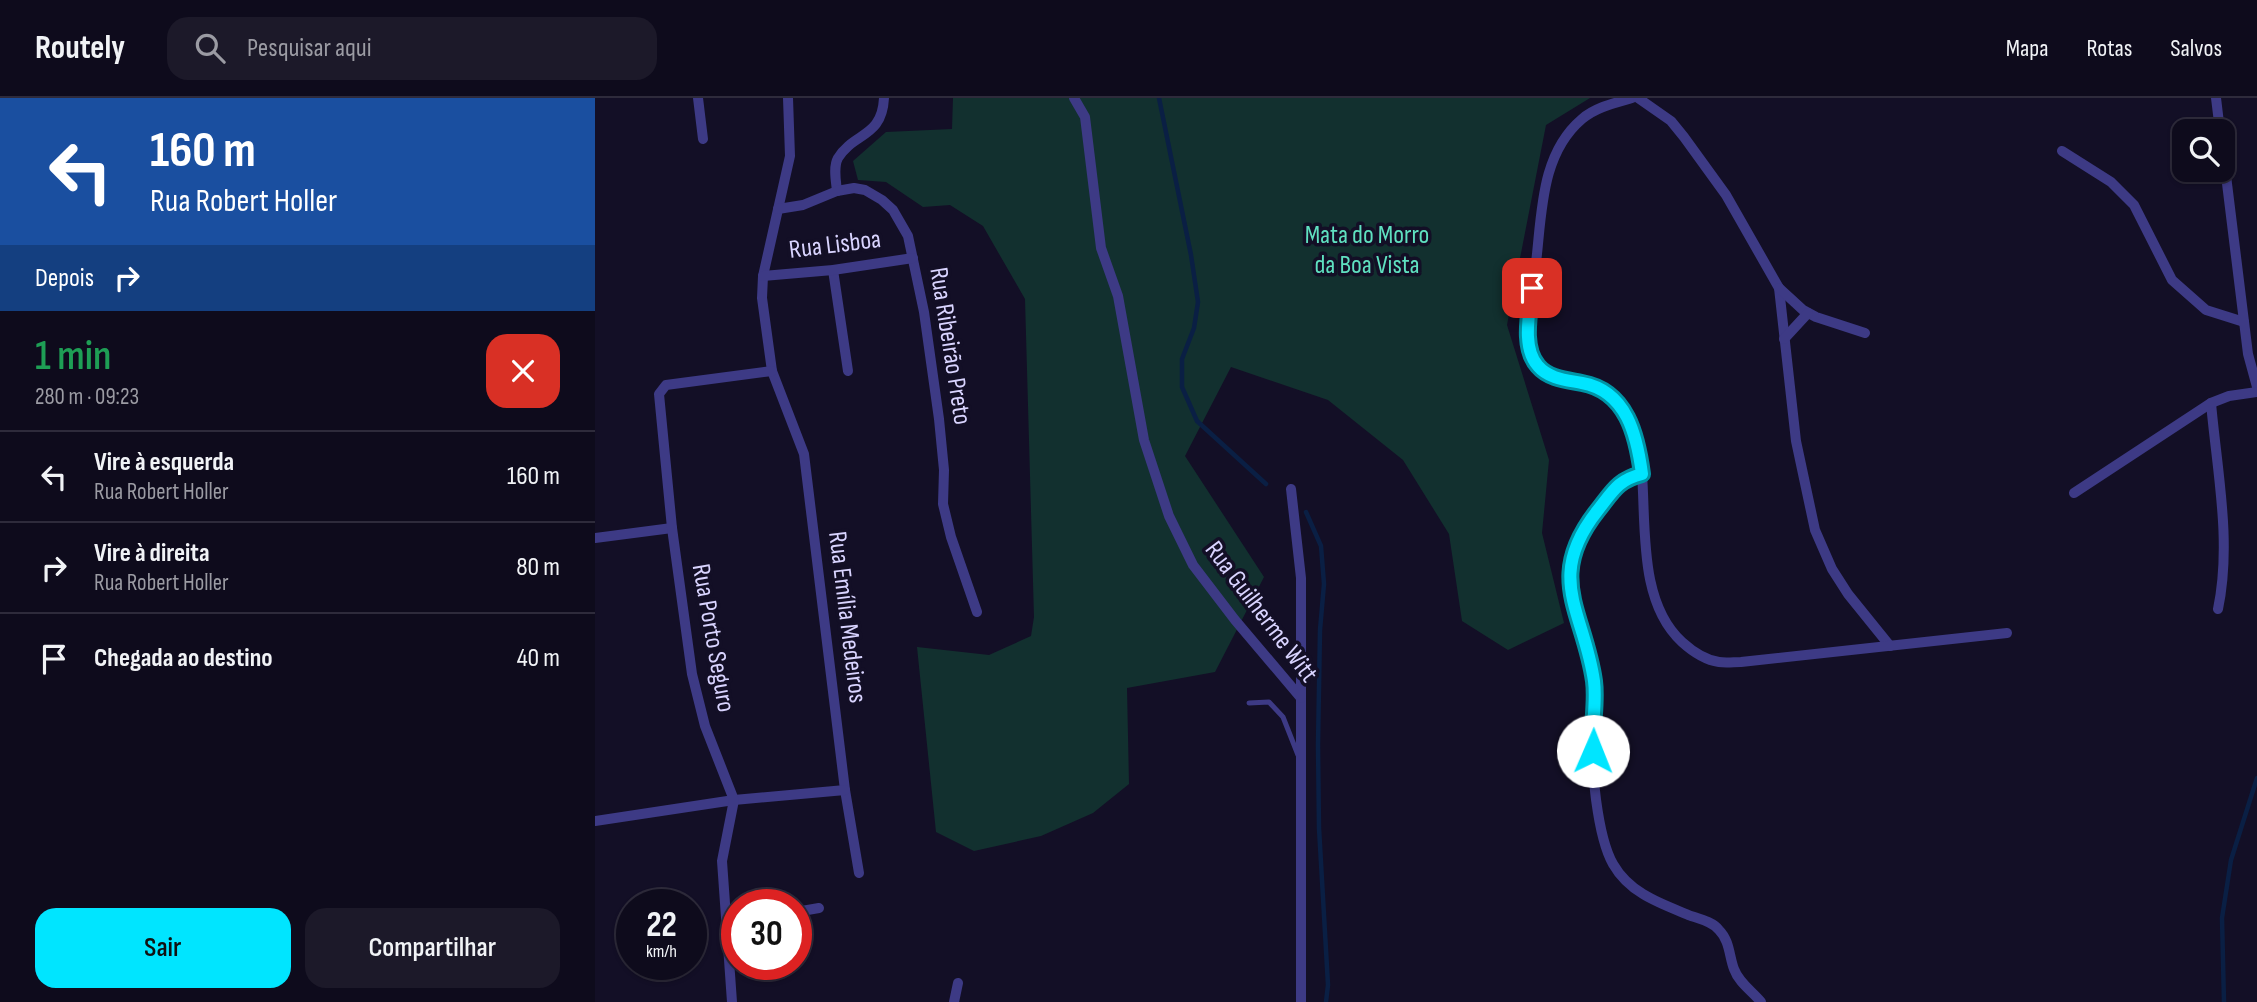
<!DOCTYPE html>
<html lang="pt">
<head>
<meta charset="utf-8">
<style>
	:root { --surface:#0e0b1c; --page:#1c1929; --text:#f1f3f6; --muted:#9b9ba3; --line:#2e2b3b; --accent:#00e5ff }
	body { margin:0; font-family:"Sofia Sans Condensed",sans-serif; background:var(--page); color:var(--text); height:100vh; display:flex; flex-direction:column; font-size:26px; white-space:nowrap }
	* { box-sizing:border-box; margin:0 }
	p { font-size:23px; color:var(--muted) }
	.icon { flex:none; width:38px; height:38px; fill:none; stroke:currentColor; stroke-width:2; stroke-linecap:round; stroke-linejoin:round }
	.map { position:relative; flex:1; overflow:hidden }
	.details { display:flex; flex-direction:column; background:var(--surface); width:595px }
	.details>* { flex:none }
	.banner { background:#1a4fa0; color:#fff; overflow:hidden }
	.tools { position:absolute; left:1577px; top:21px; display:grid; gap:14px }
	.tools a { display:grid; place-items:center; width:63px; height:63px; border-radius:14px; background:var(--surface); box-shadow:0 2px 5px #0004,0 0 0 2px var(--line); font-size:35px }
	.speed { position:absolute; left:21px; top:791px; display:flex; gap:14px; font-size:35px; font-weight:700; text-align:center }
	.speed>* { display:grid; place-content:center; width:91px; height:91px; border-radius:50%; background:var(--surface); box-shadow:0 2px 5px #0004,0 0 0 2px var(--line); line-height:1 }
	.speed small { font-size:18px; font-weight:400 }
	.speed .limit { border:10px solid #d22; background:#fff; color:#111 }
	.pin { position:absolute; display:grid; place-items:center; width:60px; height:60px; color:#fff; margin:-30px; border-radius:14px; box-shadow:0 4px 10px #0006 }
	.me { position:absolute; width:77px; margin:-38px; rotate:1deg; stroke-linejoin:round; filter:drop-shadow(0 0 5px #0008) }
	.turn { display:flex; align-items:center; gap:24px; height:147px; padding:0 35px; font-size:32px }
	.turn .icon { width:91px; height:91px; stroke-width:2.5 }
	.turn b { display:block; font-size:49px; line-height:60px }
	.then { display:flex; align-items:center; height:66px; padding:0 35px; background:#0003; gap:14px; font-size:26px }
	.round { display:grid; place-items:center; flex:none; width:74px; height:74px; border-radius:21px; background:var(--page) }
	.summary { display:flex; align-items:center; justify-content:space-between; height:119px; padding:0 35px }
	h1 { font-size:42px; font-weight:600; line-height:52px; color:#1e9e55 }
	.button { display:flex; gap:14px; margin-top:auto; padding:14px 35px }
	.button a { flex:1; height:80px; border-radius:21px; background:var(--accent); color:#111; font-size:28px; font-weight:600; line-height:80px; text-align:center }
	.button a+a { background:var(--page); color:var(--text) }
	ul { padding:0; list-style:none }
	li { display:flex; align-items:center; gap:21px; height:91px; padding:0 35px; border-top:2px solid var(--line) }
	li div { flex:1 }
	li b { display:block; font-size:26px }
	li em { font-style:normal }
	header { display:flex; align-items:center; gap:42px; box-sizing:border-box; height:98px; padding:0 35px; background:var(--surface); border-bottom:2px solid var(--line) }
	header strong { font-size:33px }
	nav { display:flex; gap:38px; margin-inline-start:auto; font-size:24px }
	.search { width:490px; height:63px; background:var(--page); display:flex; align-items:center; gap:18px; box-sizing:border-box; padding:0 24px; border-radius:21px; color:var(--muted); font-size:26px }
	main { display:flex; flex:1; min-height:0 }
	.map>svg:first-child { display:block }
</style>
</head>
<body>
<header>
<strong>Routely</strong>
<div class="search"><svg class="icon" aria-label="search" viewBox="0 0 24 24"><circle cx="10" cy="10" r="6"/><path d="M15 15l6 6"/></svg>Pesquisar aqui</div>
<nav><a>Mapa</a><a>Rotas</a><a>Salvos</a></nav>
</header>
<main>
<section class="details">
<div class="banner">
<div class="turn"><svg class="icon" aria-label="left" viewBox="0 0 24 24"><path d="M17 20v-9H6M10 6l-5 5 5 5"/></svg><div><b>160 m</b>Rua Robert Holler</div></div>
<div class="then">Depois<svg class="icon" aria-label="right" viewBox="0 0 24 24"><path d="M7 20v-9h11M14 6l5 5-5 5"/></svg></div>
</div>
<div class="summary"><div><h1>1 min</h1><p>280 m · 09:23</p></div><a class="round" style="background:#d93025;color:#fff"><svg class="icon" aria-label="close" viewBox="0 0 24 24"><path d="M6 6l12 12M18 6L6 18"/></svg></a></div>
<ul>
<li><svg class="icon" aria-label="left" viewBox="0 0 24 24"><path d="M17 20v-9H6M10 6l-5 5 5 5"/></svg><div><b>Vire à esquerda</b><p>Rua Robert Holler</p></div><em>160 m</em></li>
<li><svg class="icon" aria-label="right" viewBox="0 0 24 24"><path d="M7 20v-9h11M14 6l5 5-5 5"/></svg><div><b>Vire à direita</b><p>Rua Robert Holler</p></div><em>80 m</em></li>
<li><svg class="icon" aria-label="arrive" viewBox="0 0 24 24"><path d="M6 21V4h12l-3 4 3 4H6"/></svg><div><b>Chegada ao destino</b></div><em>40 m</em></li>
</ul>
<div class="button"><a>Sair</a><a>Compartilhar</a></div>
</section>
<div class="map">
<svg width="1662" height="904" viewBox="0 0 1662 904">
	<rect width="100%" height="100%" fill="#130f26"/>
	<!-- green -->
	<path fill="#12302f" d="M 358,0 L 995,0 L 951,27 L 912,227 L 954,362 L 947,435 L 969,525 L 913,552 L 867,523 L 854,436 L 808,362 L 733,302 L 636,269 L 590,358 L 669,479 L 620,574 L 532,590 L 534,686 L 498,715 L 446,738 L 379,753 L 341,734 L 322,549 L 394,557 L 436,538 L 439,519 L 430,201 L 388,128 L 355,107 L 328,109 L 291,84 L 263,82 L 258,63 L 291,34 L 357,31 Z"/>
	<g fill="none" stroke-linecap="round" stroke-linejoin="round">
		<!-- stream -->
		<g stroke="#0a1f44" stroke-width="4.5">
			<path d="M 564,0 L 596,157 L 603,204 L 599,230 L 587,261 L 587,289 L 602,323 L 671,386"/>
			<path d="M 711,414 L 726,448 L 729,486 L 725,532 L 723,647 L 724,730 L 733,887 L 731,904"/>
			<path d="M 1629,904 L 1627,820 L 1636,762 L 1662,680"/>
		</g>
		<!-- service -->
		<path stroke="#3d3a85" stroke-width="5" d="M 654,605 L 674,604 L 688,619 L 703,657"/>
		<!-- minor -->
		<g stroke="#3d3a85" stroke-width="10">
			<path d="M 103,0 L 108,41"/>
			<path d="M 193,0 L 195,58 L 168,178 L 167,200 L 177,273 L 209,356 L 250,692 L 264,775"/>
			<path d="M 479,0 L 490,19 L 506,150 L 523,198 L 549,342 L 574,418 L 598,467 L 640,522 L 706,600 L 706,904"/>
			<path d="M 1037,0 C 1020,5 1001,9 987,21 C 948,54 947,108 942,156 C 939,181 936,206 933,231 C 937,268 944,277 981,284 C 990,285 999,287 1007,291 C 1037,309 1043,345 1047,376 C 1023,382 1017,393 1003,411 C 979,442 968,478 980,516 C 987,539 997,563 999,588 C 1001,604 997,619 997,635 C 996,668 1002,738 1018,766 C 1035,796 1067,806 1096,818 C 1105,821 1118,824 1124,832 C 1135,843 1134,858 1139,871 C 1144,885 1157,893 1166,904"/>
			<path d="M 1043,0 L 1076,23 L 1089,39 L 1131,97 L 1184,190 L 1201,343 L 1220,432 L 1237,471 L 1253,496 L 1295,548"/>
			<path d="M 1621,0 L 1625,33"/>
			<path d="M 1467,53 L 1516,84 L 1539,107 L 1577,182 L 1611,212 L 1649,224"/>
			<path d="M 1628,53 L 1653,256 L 1662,289"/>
			<path d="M 242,93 C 241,83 238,69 243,60 C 259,34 287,40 289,0"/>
			<path d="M 183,111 L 208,107 L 242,93 L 259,90 L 270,92 L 287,102 L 298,112 L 313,138 L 329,214 L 344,321 L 349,372 L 348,406 L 356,439 L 382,514"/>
			<path d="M 238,172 L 253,273"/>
			<path d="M 168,178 L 238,172 L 318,160"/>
			<path d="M 1184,190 L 1208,212 L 1221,219 L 1270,235"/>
			<path d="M 1189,241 L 1213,215"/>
			<path d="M 1616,305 C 1622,373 1637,444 1623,511"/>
			<path d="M 1047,376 C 1051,430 1044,505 1087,544 C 1098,554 1110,562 1124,564 C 1131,565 1139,564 1146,564 L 1412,535"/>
			<path d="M 696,391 L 706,480 L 706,600"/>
			<path d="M 1479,395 L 1616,305 L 1634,298 L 1662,294"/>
			<path d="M 0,440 L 77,430"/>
			<path d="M 0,723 L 139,702 L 250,692"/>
			<path d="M 201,814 L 224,810"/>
			<path d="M 137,904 L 127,763 L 139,702 L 110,628 L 97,576 L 77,430 L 64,296 L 71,287 L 177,273"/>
			<path d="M 359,904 L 363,885"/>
		</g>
	</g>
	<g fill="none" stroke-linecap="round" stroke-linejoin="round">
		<defs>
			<path id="route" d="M 937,190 C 935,213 926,249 943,268 C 954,281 972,282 987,285 C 1032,293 1042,338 1047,376 C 1023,382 1018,393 1003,412 C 949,480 989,513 999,583 C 1002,606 996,629 998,653"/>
		</defs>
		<!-- route casing -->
		<use href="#route" stroke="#0095a6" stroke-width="18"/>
		<!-- route -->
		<use href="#route" stroke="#00e5ff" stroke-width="12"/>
	</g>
	<g text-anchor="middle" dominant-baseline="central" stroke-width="7" stroke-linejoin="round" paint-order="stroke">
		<!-- park labels -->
		<g font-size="26" fill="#5fe0c0" stroke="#130f26">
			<text x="772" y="137">Mata do Morro<tspan x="772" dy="30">da Boa Vista</tspan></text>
		</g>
		<!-- street labels -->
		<g font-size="26" fill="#d9d4ff" stroke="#130f26">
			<text transform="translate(240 147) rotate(-7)">Rua Lisboa</text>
			<text transform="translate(355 248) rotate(81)">Rua Ribeirão Preto</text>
			<text transform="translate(666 514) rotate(53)">Rua Guilherme Witt</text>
			<text transform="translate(252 519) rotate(83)">Rua Emília Medeiros</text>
			<text transform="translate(118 540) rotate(80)">Rua Porto Seguro</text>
		</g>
	</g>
</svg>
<div class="tools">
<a><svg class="icon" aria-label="search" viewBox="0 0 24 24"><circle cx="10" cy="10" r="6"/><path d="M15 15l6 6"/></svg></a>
</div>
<div class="speed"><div>22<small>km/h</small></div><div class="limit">30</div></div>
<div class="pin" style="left:937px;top:190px;background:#d93025"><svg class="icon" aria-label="arrive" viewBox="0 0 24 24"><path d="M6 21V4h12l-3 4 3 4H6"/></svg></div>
<svg class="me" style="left:998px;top:653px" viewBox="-20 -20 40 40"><circle r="19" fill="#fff"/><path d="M0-13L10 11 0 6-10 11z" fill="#00e5ff"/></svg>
</div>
</main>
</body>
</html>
